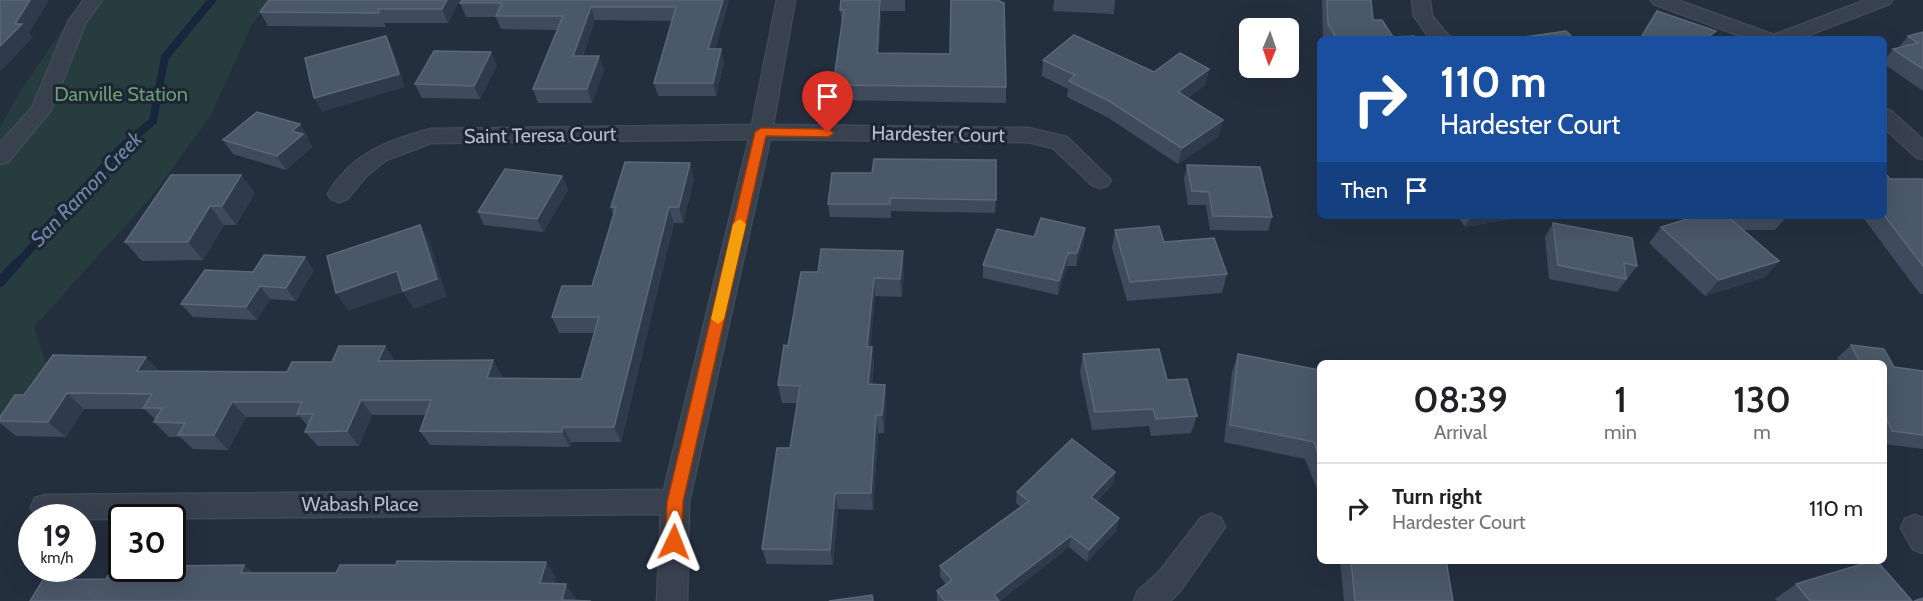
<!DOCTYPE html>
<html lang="en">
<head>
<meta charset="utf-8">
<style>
	:root { --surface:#fff; --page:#f2f2f2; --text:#202124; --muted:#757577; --line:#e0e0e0 }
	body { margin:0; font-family:Cabin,sans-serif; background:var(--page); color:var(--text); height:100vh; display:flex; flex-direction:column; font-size:22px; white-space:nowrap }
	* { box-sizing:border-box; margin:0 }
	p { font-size:20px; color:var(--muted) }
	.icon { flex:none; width:33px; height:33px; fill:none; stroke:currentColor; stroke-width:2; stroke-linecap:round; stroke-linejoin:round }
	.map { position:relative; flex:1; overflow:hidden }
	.side { position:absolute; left:1317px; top:360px; width:570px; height:204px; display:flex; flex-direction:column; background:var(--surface); border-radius:9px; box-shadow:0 6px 24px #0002 }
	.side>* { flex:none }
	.guide { position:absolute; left:1317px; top:36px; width:570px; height:183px; border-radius:9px; box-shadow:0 6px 24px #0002; background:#1a4fa0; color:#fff; overflow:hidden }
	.needle { width:39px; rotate:182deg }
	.controls { position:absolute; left:1239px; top:18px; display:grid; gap:12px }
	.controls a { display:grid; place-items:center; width:60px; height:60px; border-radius:9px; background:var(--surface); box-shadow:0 6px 24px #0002; font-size:30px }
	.speed { position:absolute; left:18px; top:504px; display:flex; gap:12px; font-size:30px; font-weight:700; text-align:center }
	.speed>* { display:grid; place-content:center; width:78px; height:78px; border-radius:50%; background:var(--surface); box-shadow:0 6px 24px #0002; line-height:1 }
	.speed small { font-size:15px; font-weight:400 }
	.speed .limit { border:3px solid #111; border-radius:9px; background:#fff; color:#111 }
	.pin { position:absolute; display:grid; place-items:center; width:51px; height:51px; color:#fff; margin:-62px -26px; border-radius:50% 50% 50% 0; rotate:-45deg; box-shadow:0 0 6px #0007 }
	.pin .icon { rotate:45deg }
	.me { position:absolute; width:66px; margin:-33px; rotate:2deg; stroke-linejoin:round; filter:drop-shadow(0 0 4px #0008) }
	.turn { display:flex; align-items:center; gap:21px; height:126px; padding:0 24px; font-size:27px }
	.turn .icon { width:78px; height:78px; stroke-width:2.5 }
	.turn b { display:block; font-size:42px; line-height:51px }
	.then { display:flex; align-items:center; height:57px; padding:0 24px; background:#0003; gap:12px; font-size:22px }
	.eta { display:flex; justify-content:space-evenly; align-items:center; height:102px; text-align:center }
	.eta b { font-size:36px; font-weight:600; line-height:42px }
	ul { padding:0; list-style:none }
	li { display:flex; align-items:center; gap:18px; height:90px; padding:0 24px; border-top:2px solid var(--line) }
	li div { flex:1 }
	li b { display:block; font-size:22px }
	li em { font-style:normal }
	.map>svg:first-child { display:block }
</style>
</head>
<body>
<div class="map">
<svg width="1923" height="601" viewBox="0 0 1923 601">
	<rect width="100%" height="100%" fill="#242f3e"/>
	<!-- green -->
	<path fill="#263c3f" d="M 83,0 L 271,0 L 251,26 L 210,117 L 152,196 L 34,327 L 47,366 L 0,425 L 0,127 L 21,90 Z"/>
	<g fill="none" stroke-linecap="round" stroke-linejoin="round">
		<!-- stream-far1 -->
		<path stroke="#17263c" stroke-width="8" d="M 16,265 L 121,148 L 153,121 L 165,57 L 212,0"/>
		<!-- stream -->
		<path stroke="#17263c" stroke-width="10" d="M 0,282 L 17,263"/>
		<defs>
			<g id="minor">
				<path d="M 84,0 L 102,0 L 86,22 L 51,110 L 8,162 L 0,164 L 0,143 L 32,108 L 68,22 Z"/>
				<path d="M 777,0 L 795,0 L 773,125 L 1028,128 L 1067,137 L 1111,180 L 1108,185 L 1100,188 L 1092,185 L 1053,148 L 1028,142 L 770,139 L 689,502 L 687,601 L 657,601 L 661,514 L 82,519 L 35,516 L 31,507 L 35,498 L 45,495 L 664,490 L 749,139 L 431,143 L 386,160 L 367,175 L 347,199 L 339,202 L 331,199 L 328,194 C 351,154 389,140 431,129 L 752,125 Z"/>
				<path d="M 1412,0 L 1430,0 L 1432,16 L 1451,39 L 1430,39 L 1414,16 Z"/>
				<path d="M 1651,0 L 1677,0 L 1774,35 L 1866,0 L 1892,0 L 1889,4 L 1798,39 L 1749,39 L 1654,4 Z"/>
				<path d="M 1884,109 L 1891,111 L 1923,140 L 1923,159 L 1916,157 L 1884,128 Z"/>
				<path d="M 1211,514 L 1221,518 L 1225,527 L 1180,591 L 1170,601 L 1134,601 L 1138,591 L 1160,571 L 1201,518 Z"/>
				<path d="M 1915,515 L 1923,518 L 1923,553 L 1913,549 L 1901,528 L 1905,519 Z"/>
			</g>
		</defs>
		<!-- minor casing -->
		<use href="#minor" stroke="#414a57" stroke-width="3"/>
		<!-- minor -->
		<use href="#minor" fill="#38414e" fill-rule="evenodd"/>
	</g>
	<!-- wall -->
	<g fill="#3f4b5c">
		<path d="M 460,0 L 448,23 L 384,23 L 386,27 L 268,26 L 260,12 Z"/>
		<path d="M 462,0 L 729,0 L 715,49 L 721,49 L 724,62 L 716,96 L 658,96 L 654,83 L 672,21 L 595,20 L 583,56 L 604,69 L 592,103 L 538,103 L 533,89 L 557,30 L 501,29 L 496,17 L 466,17 L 460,3 Z"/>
		<path d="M 841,0 L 905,0 L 905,11 L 881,11 L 879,53 L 1006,87 L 1006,103 L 835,100 L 833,85 L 842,24 L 840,10 Z"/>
		<path d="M 1054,0 L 1115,0 L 1114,14 L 1053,11 Z"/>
		<path d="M 1322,0 L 1371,0 L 1373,20 L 1393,37 L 1416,39 L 1323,39 Z"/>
		<path d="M 1923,32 L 1923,91 L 1884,64 L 1884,61 L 1893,49 L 1898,48 L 1908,36 Z"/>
		<path d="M 1043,60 L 1154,72 L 1209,69 L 1205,85 L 1188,98 L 1219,136 L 1178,164 L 1107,117 L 1067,97 L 1068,89 L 1042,76 Z"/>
		<path d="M 497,65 L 480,99 L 422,98 L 415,84 Z"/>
		<path d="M 309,138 L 307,139 L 312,147 L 286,170 L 233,154 L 223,140 Z"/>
		<path d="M 1187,165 L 1272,217 L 1268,231 L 1210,230 L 1206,205 L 1188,205 L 1184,179 Z"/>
		<path d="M 1884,172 L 1890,179 L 1923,180 L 1923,294 L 1920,294 L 1862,216 L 1884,216 Z"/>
		<path d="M 832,173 L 996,200 L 995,213 L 891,211 L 891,218 L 830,217 L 828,204 Z"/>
		<path d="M 241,175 L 255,193 L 236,225 L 224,225 L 203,260 L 142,261 L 125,242 Z"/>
		<path d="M 562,176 L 568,190 L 543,232 L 484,225 L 478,212 Z"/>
		<path d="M 694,179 L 683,223 L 674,223 L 621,442 L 571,442 L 570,447 L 430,445 L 420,431 L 426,415 L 372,415 L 359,446 L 318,446 L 305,432 L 308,426 L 300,417 L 246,417 L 228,450 L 193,449 L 180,437 L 169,437 L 154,422 L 155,419 L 144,409 L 84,409 L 66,437 L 16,436 L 0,423 L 0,417 L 24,395 L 160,371 L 287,372 L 395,361 L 502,375 L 501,378 L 581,379 L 595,333 L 559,333 L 552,317 L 592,286 L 613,215 L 611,207 Z"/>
		<path d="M 1457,216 L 1528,216 L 1465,227 Z"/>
		<path d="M 1697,216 L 1787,216 L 1775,230 L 1744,230 L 1779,261 L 1765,277 L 1705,296 L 1649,243 L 1661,227 Z"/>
		<path d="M 1553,223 L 1637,266 L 1617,292 L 1549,279 L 1545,237 Z"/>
		<path d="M 1085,228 L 1084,241 L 1076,266 L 1067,266 L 1058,295 L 983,278 L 983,265 L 1034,237 Z"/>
		<path d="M 1115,230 L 1164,242 L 1227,274 L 1222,293 L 1127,301 L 1112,248 Z"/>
		<path d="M 314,270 L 296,301 L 270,299 L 257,320 L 193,317 L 181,304 L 253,272 Z"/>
		<path d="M 904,270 L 902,297 L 875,296 L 870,347 L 872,347 L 874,365 L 872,384 L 885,385 L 886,402 L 884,433 L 878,433 L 873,510 L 838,509 L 833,565 L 767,564 L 762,549 L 790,448 L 797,403 L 782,403 L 778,385 L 788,346 L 818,272 Z"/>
		<path d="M 1851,345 L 1894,367 L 1923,371 L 1923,449 L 1884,444 L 1884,363 L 1840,363 L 1837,358 Z"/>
		<path d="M 1083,354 L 1167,380 L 1197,416 L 1191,433 L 1151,436 L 1149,426 L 1092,430 L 1080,372 Z"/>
		<path d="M 1238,354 L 1320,370 L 1320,497 L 1305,459 L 1224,442 L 1232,372 Z"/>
		<path d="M 1115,472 L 1113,484 L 1097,501 L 1117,530 L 1087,562 L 1069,547 L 1000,601 L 937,601 L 937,591 L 946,584 L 940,577 L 940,566 L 1021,507 L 1016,503 L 1017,492 Z"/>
		<path d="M 1340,561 L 1466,561 L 1447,563 L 1453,601 L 1344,601 Z"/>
		<path d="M 1796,584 L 1912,601 L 1777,601 L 1775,599 Z"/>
	</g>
	<!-- shaded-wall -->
	<g fill="#2f3b4b">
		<path d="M 30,0 L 49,0 L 29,33 L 33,37 L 0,72 L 0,46 Z"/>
		<path d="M 447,0 L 460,0 L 448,23 L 442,9 Z"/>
		<path d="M 723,0 L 729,0 L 711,62 L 708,49 Z"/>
		<path d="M 880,0 L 881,11 L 878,69 L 877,53 Z"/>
		<path d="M 591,7 L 595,20 L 578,69 L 573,56 Z"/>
		<path d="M 1716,31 L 1710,39 L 1705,39 Z"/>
		<path d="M 386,36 L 393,49 L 405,87 L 322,112 L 314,98 Z"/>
		<path d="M 721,49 L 724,62 L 716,96 L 713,83 Z"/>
		<path d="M 491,52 L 497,65 L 480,99 L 474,86 Z"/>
		<path d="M 599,56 L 604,69 L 592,103 L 587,89 Z"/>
		<path d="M 1209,69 L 1205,85 L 1175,108 L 1178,92 Z"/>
		<path d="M 1223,120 L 1219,136 L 1178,164 L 1182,148 Z"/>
		<path d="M 300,124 L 309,138 L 307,139 L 312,147 L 286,170 L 277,156 L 292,131 Z"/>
		<path d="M 690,163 L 694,179 L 683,223 L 679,207 Z"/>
		<path d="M 241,175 L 255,193 L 236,225 L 222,206 Z"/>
		<path d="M 562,176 L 568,190 L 543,232 L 537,219 Z"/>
		<path d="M 210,206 L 224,225 L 203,260 L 188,242 Z"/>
		<path d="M 669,207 L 674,223 L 621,442 L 614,427 Z"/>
		<path d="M 1471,216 L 1528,216 L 1465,227 Z"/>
		<path d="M 420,225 L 430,243 L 447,297 L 414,309 L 403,292 L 348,311 L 336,293 Z"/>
		<path d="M 1085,228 L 1084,241 L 1076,266 L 1077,253 Z"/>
		<path d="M 903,251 L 904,270 L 902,297 L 900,279 Z"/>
		<path d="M 1068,253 L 1067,266 L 1058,295 L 1059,281 Z"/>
		<path d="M 305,257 L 314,270 L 296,301 L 286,288 Z"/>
		<path d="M 1779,261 L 1765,277 L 1705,296 L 1719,280 Z"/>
		<path d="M 874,278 L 875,296 L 869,365 L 867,347 Z"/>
		<path d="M 260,286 L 270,299 L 257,320 L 246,307 Z"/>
		<path d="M 385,346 L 395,361 L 378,361 Z"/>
		<path d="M 872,347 L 874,365 L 870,402 L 868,384 Z"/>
		<path d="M 146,357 L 161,372 L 137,371 Z"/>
		<path d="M 493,360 L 502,375 L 496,393 L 487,378 Z"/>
		<path d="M 885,385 L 886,402 L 884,433 L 882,415 Z"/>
		<path d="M 67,393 L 84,409 L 66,437 L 48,422 Z"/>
		<path d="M 361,400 L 372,415 L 359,446 L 347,431 Z"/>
		<path d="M 232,402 L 246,417 L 228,450 L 214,435 Z"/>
		<path d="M 876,415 L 878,433 L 873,510 L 871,493 Z"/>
		<path d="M 563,427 L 571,442 L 570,447 L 562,432 Z"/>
		<path d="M 1115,472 L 1113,484 L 1089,508 L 1091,497 Z"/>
		<path d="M 835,493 L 838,509 L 833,565 L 830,550 Z"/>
		<path d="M 1119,518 L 1117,530 L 1087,562 L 1089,550 Z"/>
		<path d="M 1071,536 L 1069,547 L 1000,601 L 993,601 L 994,595 Z"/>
		<path d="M 546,562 L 556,577 L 551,598 L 540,583 Z"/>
		<path d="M 244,565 L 262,580 L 241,573 Z"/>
		<path d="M 566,584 L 576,599 L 575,601 L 562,600 Z"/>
	</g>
	<!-- building -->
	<g fill="#4b5868" stroke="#5c6777" stroke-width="1.5">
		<path d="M 0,0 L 30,0 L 15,24 L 22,24 L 0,46 Z"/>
		<path d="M 269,0 L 447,0 L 442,9 L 378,9 L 379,13 L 260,12 Z"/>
		<path d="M 462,0 L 723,0 L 708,49 L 721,49 L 713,83 L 654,83 L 676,7 L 591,7 L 573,56 L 599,56 L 587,89 L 533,89 L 563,16 L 496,16 L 502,3 L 460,3 Z"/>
		<path d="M 841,0 L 880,0 L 877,53 L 950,54 L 951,0 L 997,0 L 1004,3 L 1006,87 L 833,85 L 844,10 L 840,10 Z"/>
		<path d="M 1327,0 L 1371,0 L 1373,20 L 1382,20 L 1393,37 L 1414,36 L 1416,39 L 1337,39 L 1328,24 Z"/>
		<path d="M 1657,11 L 1716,31 L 1705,39 L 1640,39 Z"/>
		<path d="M 1566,31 L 1574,39 L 1518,38 Z"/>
		<path d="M 1923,32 L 1923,69 L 1893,49 L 1918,43 L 1908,36 Z"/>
		<path d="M 1074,35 L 1154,72 L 1180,53 L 1209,69 L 1178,92 L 1223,120 L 1182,148 L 1109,101 L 1069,81 L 1075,75 L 1043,60 Z"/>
		<path d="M 386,36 L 399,74 L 314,98 L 305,58 Z"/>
		<path d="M 434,51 L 491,52 L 474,86 L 415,84 Z"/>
		<path d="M 257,112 L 300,124 L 292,131 L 303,134 L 277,156 L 223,140 Z"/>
		<path d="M 874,159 L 996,160 L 996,200 L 890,198 L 890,204 L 828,204 L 832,173 L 872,173 Z"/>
		<path d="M 625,162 L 690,163 L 679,207 L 669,207 L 614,427 L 563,427 L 562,432 L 420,431 L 431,400 L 361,400 L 347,431 L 305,432 L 313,414 L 297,414 L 302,402 L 232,402 L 214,435 L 178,435 L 185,423 L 154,422 L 162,408 L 143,408 L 152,394 L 67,393 L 48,422 L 0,421 L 0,417 L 15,395 L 24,395 L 53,355 L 146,357 L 137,371 L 287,372 L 292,362 L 332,362 L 339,346 L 385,346 L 378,361 L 493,360 L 487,378 L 581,379 L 599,317 L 552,317 L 562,286 L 592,286 L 616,207 L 611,207 Z"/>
		<path d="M 1187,165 L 1260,167 L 1272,217 L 1213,216 L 1209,192 L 1192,191 Z"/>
		<path d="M 505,169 L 562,176 L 537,219 L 478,212 Z"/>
		<path d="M 1884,172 L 1890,179 L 1922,179 L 1923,180 L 1923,266 L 1884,215 Z"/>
		<path d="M 171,175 L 241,175 L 222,206 L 210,206 L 188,242 L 125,242 Z"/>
		<path d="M 1697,216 L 1727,216 L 1779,261 L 1719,280 L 1661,227 Z"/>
		<path d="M 1041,218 L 1085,228 L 1077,253 L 1068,253 L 1059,281 L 983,265 L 997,229 L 1034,237 Z"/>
		<path d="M 1553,223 L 1632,238 L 1637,266 L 1624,263 L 1626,279 L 1558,265 Z"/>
		<path d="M 420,225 L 437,279 L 403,291 L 397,271 L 336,293 L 327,256 Z"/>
		<path d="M 1159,226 L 1164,242 L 1214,238 L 1227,274 L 1130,282 L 1115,230 Z"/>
		<path d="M 821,249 L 903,251 L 900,279 L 874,278 L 867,347 L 872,347 L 868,384 L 885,385 L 882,415 L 876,415 L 871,493 L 835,493 L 830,550 L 762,549 L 777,448 L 790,448 L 800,386 L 778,385 L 784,345 L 788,346 L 801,272 L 818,272 Z"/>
		<path d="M 264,255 L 305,257 L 286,288 L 260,286 L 246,307 L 181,304 L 205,270 L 253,272 Z"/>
		<path d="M 1851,345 L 1884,349 L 1894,367 L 1923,371 L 1923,435 L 1892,431 L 1884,413 L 1884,363 L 1860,363 Z"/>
		<path d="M 1159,349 L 1167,380 L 1187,379 L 1197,416 L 1156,419 L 1153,409 L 1095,412 L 1083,354 Z"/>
		<path d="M 1238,354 L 1320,370 L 1320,459 L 1314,442 L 1230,425 Z"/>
		<path d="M 1072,439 L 1115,472 L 1091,497 L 1119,518 L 1089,550 L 1071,536 L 994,595 L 999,601 L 945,601 L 937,591 L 952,580 L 940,566 L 1029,501 L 1017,492 Z"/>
		<path d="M 397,561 L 546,562 L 540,583 L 566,584 L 562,600 L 591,601 L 30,601 L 43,580 L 106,579 L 113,567 L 122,567 L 122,568 L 172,568 L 172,566 L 244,565 L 241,573 L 336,573 L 340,565 L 396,565 Z"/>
		<path d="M 1351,561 L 1446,561 L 1453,601 L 1355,601 Z"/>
		<path d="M 1872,561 L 1877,561 L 1912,601 L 1810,601 L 1796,584 Z"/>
		<path d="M 872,595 L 873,601 L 829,601 Z"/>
		<path d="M 1923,598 L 1923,601 L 1914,601 Z"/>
	</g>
	<!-- route -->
	<path fill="#ea580c" stroke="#983908" stroke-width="1.5" d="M 761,128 L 828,129 L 834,133 L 828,137 L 766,136 L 683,502 L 682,542 L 679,547 L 674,549 L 668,547 L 665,542 L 667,502 L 755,132 Z"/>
	<!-- slow -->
	<path fill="#f59e0b" d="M 740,219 L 746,224 L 724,319 L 718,324 L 711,319 L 733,224 Z"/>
	<g text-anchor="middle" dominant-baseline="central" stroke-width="6" stroke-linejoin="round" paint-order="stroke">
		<!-- park labels -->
		<g font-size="20" fill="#6b9a76" stroke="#1d2633">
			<text x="121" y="94">Danville Station</text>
		</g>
		<!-- street labels -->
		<g font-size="20" fill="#b4bcc9" stroke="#1d2633">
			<text transform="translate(938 134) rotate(1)">Hardester Court</text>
			<text transform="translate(540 135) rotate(-1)">Saint Teresa Court</text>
			<text x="360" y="504">Wabash Place</text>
		</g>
		<!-- water labels -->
		<g font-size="21" font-style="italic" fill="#6d86a8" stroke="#1d2633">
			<text transform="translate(86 189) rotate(-46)">San Ramon Creek</text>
		</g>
	</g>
</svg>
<div class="controls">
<a><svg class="needle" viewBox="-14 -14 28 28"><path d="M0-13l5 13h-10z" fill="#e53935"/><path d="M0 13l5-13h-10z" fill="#757577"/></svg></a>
</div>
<div class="speed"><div>19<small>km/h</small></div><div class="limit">30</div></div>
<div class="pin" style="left:828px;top:133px;background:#d93025"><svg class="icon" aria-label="arrive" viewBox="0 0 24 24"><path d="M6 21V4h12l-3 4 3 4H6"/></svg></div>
<svg class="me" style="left:674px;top:542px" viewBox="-20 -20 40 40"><path d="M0-17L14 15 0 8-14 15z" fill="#ea580c" stroke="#fff" stroke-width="4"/></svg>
<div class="guide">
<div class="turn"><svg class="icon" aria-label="right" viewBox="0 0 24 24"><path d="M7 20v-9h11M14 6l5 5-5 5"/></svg><div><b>110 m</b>Hardester Court</div></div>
<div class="then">Then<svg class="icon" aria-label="arrive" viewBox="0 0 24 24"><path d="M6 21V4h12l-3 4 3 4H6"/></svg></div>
</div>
<section class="side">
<div class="eta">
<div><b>08:39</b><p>Arrival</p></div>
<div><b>1</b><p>min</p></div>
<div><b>130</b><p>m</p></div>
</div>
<ul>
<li><svg class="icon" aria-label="right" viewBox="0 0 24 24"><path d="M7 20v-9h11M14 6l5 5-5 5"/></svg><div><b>Turn right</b><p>Hardester Court</p></div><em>110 m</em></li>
</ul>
</section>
</div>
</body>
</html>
